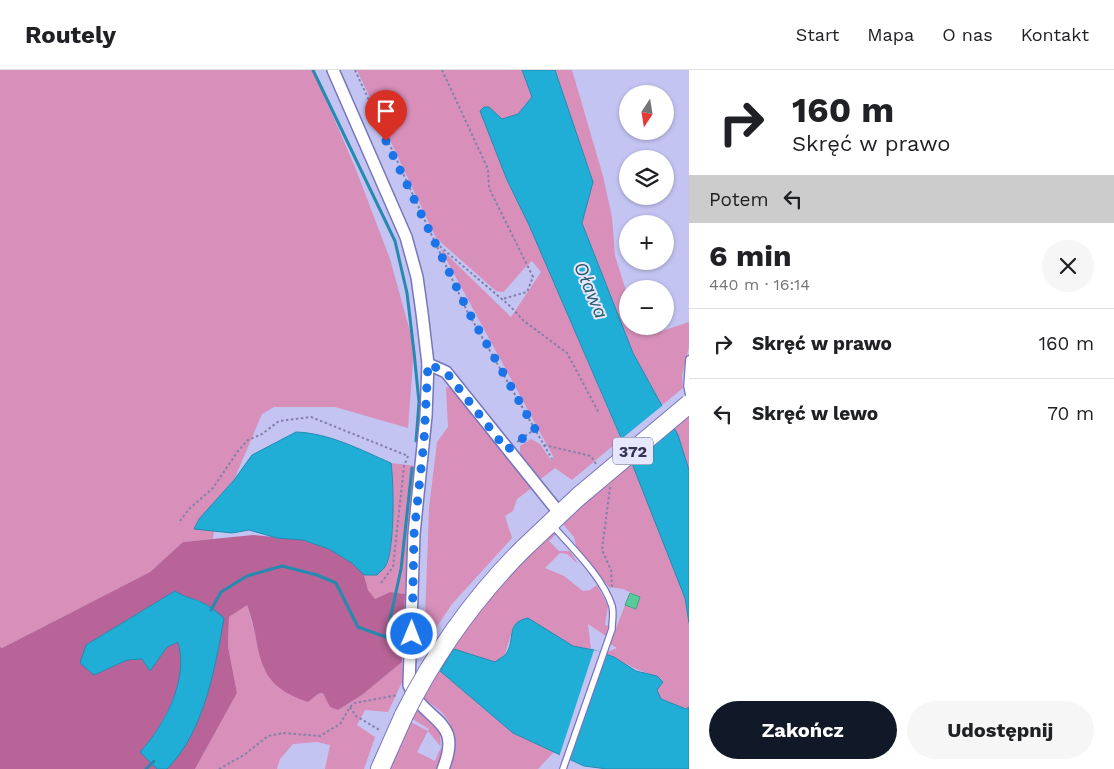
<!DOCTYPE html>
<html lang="pl">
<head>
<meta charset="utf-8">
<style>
	:root { --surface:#fff; --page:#f6f6f6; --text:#202124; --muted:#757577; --line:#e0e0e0; --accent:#111827 }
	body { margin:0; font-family:"Work Sans",sans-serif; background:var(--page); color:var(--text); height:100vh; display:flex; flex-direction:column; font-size:19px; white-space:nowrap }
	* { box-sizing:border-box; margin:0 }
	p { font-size:16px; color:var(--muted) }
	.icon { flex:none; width:28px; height:28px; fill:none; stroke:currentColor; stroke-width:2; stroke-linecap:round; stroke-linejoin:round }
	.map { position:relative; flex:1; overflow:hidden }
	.details { display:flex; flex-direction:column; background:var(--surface); width:425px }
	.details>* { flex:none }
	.guide { background:#fff; color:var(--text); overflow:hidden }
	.needle { width:32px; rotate:192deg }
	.controls { position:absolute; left:619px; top:15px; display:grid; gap:10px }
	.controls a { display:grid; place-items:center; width:55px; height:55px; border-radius:50%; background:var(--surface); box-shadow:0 1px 4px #0004; font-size:25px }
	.pin { position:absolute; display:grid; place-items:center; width:42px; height:42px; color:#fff; margin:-51px -21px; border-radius:50% 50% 50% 0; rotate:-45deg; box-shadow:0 0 5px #0007 }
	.pin .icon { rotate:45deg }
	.me { position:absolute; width:55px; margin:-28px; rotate:1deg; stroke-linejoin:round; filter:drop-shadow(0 0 4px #0008) }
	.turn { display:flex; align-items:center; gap:18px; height:105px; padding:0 20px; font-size:22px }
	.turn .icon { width:65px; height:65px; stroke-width:2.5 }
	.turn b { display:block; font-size:35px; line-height:42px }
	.then { display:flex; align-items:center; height:48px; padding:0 20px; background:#0003; gap:10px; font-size:19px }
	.round { display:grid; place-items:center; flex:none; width:52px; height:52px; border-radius:26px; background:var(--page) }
	.headline { display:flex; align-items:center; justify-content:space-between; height:85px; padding:0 20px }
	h1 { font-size:30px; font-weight:700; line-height:38px }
	.action { display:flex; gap:10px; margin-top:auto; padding:10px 20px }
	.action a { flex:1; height:58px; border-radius:30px; background:var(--accent); color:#fff; font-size:20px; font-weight:700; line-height:58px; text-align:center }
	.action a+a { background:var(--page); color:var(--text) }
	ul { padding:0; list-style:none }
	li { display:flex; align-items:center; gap:15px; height:70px; padding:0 20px; border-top:1px solid var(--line) }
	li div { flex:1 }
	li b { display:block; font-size:19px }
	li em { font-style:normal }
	header { display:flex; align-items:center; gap:30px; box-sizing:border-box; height:70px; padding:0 25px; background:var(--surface); border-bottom:1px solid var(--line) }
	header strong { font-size:24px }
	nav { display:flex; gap:28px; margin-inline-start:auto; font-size:18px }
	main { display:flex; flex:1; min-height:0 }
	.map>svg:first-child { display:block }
</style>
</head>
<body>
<header>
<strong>Routely</strong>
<nav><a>Start</a><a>Mapa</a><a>O nas</a><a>Kontakt</a></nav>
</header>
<main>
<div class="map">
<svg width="689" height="699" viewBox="0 0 689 699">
	<rect width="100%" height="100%" fill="#c3c4f2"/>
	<!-- green -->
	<g fill="#d88fba" fill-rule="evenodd">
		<path d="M 0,0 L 313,0 L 355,97 L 390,189 L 414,276 L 408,358 L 335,337 L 274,337 L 262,344 L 234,410 L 199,449 L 194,458 L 214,461 L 213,469 L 183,472 L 150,502 L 2,578 L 0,577 Z"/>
		<path d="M 357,0 L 522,0 L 532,27 L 518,44 L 502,49 L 489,37 L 507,110 L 529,155 L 621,369 L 572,410 L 555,398 L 541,409 L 520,384 L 520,376 L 531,369 L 540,374 L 551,390 L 554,388 L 440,178 L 511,247 L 541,202 L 532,191 C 520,201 514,212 503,222 L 496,221 L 436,168 Z"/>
		<path d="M 555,0 L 572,0 L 603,106 L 612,147 L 615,186 L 627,224 L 628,256 L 643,256 L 647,266 L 689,252 L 689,277 L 682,306 L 683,318 L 661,336 L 633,283 L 582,153 L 593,112 Z"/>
		<path d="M 446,317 L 452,318 L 533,417 L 517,429 L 513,441 L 505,446 L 512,468 L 452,534 L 424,576 L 429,438 L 437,372 L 448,357 Z"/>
		<path d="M 689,343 L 689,400 L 678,365 L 673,356 Z"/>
		<path d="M 631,391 L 685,528 L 689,553 L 689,637 L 686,639 L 661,629 L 657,620 L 657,606 C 636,601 624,592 605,583 L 617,578 L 610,574 L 625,535 L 636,539 L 640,527 L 623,519 L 609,517 L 577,479 L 574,467 L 562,453 L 564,448 Z"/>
		<path d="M 391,393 L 417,396 L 405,524 L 390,522 L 375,529 L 368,520 L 364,505 L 377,505 C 380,502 384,499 386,496 C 395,482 394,412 391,393 Z"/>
		<path d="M 548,462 L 556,464 L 549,471 L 559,481 L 570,481 L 578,494 L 567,484 L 560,483 L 545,498 L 564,506 L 583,521 L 590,520 L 597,515 L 608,536 L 605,555 L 609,556 L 606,566 L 588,554 L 591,579 L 573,576 L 551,563 L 514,555 L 505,584 L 495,592 L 454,579 L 440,601 L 513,663 L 554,682 L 538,699 L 450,699 C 457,663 456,647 421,628 L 424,622 L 469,552 Z"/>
		<path d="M 247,534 L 264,600 L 318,624 L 324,623 L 330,637 L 338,640 L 362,625 L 402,592 L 404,608 L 388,642 L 365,640 L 357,655 L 375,667 L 364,699 L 325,699 L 330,675 L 317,672 L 293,674 L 280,689 L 277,699 L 195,699 L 237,623 L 228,576 L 229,547 Z"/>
		<path d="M 416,639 L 440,662 L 441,684 L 437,699 L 388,699 L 409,651 L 428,661 L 429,659 L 411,648 ZM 428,661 L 441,677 L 435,691 L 417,682 Z"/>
	</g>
	<!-- forest -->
	<path fill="#b86498" d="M 253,465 L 303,470 L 329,479 L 352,493 L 364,505 L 368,520 L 375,529 L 390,522 L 405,524 L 402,592 L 362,625 L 338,640 L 330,637 L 323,623 L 318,624 L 308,632 C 250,613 264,581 247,535 L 229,547 L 228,576 L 237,623 L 195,699 L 167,699 L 185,675 L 200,645 L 219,575 L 200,531 L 183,527 L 175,521 L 86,575 L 94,605 L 127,590 L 142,589 L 150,601 L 167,577 L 178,571 C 179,576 182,582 182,586 C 184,617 160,661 140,682 L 157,699 L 0,699 L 0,577 L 2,578 L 150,502 L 183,472 Z"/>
	<!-- water -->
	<g fill="#20aed7" stroke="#2689af">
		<path d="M 522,0 L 555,0 L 593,112 L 582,153 L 633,283 L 678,365 L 689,400 L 689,553 L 685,528 L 631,391 L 529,155 L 507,110 L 480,41 L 484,37 L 489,37 L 502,49 L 518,44 L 532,27 Z"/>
		<path d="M 296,362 C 329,363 361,380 391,393 C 394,412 395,483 385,497 C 383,500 379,502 377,505 L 364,505 L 352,493 L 329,479 L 303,470 L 277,468 L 249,460 L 232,463 L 194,459 L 199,449 L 234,410 L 252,385 Z"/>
		<path d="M 175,521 C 184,527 192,528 201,532 C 210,536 217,542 224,548 C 215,599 204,662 167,699 L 157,699 L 140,682 C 165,655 189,609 178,572 L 167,577 L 150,601 L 142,589 L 127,590 L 94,605 L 80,593 L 86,575 Z"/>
		<path d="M 528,548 L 573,576 L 594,580 L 614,587 L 636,601 L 657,606 L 663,612 L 657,620 L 661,629 L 686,639 L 689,637 L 689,699 L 607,699 L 584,696 L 513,663 L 440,601 L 454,579 L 495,592 C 498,590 502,587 505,585 C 517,570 504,553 528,548 Z"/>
	</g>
	<!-- pier -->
	<g fill="#c3c4f2">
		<path d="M 663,335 L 675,354 L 629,393 L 619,371 Z"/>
		<path d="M 594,580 L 605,583 L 569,692 L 559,687 Z"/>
	</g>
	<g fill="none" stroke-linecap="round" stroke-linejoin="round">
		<!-- stream -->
		<g stroke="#2689af" stroke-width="3">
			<path d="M 313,0 L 395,171 L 407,223 L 414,282 L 419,332 L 416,371"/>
			<path d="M 211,540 L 221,522 L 247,506 L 282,496 L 317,505 L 336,513 L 358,557 L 397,571"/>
			<path d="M 386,568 L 401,499 L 412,398"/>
			<path d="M 146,699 L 154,691"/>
		</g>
	</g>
	<!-- building -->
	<path fill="#59ca9c" stroke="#42a07a" d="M 630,523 L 640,527 L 636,539 L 625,535 Z"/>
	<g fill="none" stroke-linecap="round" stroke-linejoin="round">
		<defs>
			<g id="service">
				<path d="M 689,289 L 687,316 L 689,326"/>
				<path d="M 552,455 C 571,477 603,507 612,536 C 614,543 612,551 612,559 L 563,699"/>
			</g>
			<g id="minor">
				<path d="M 333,0 L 406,167 L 417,207 L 422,243 L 428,294 L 426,346 L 414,464 L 409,615 C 424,654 464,647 443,699"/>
				<path d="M 428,294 L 446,302 L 560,444"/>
			</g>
			<g id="primary">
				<path d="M 523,479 L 578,427"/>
				<path d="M 380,699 L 404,645"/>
			</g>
		</defs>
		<!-- service casing -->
		<use href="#service" stroke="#7775bc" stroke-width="8"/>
		<!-- minor casing -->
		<use href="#minor" stroke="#7775bc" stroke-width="14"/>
		<!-- primary casing -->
		<use href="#primary" stroke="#7775bc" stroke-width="20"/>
		<!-- path -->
		<g stroke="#8181a8" stroke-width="2" stroke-dasharray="2.5 2.5" stroke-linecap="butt">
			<path d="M 355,0 L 467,241 L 552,389"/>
			<path d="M 442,0 L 488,99 L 489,118 L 533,207 L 527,222 L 502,229"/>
			<path d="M 436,173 L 510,236 L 524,251 L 567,283 L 599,343"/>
			<path d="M 517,372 L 535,359"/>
			<path d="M 544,375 L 591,386 L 596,394"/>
			<path d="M 610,417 L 602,480 L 611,500 L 612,517"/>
			<path d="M 180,451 L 189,439 L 213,418 L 238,381 L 248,370 L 262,364 L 279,351 L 311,347 L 408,386"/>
			<path d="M 381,513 L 393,497 L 404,396 L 408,386"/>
			<path d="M 350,637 L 356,646 L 381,661"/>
			<path d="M 219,699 L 244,685 L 268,666 L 283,663 L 320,666 L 340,654 L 350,637 L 355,633 L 398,625"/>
		</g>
		<!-- service -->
		<use href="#service" stroke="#fff" stroke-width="5.5"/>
		<!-- minor -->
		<use href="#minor" stroke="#fff" stroke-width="11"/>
		<!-- primary -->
		<use href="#primary" stroke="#fff" stroke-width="18"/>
		<defs>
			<g id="primary-bridge">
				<path d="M 578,427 L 689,334"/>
				<path d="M 404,645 C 435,583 474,528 523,479"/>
			</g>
		</defs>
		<!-- primary-bridge casing -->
		<use href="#primary-bridge" stroke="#7775bc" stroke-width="20" stroke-linecap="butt"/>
		<!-- primary-bridge -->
		<use href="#primary-bridge" stroke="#fff" stroke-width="18"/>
	</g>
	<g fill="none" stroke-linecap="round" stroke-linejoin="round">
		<!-- route -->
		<path stroke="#1a73e8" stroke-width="9" stroke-dasharray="0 16.2" d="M 386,71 L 468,241 L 535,359 L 507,380 L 446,302 L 428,294 L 424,371 L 414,464 L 412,564"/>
	</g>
	<g text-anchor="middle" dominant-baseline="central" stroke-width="4" stroke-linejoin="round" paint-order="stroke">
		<!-- shield labels -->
		<rect fill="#e6e7ff" stroke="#696985" stroke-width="1" x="613" y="367.5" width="40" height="27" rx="4"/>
		<g font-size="16" font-weight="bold" fill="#333351">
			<text x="633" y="381">372</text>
		</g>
		<!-- water labels -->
		<g font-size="19" font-style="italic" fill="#2a5d6f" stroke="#e6e7ff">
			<text transform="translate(591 220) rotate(67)">Oława</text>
		</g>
	</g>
</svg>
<div class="controls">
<a><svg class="needle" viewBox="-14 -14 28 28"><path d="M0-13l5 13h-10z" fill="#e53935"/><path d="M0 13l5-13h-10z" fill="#757577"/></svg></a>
<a><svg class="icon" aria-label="layers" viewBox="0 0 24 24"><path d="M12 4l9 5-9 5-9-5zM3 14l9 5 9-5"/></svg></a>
<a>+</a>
<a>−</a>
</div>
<div class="pin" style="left:386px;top:71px;background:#d93025"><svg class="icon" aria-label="arrive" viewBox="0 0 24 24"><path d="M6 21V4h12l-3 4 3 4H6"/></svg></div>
<svg class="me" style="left:412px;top:564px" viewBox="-20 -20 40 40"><circle r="17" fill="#1a73e8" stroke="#fff" stroke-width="3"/><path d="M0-11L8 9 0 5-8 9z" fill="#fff"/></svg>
</div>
<section class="details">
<div class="guide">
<div class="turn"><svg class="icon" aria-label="right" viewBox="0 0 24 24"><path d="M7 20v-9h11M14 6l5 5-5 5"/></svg><div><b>160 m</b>Skręć w prawo</div></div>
<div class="then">Potem<svg class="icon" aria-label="left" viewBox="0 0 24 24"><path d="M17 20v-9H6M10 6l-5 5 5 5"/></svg></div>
</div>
<div class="headline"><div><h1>6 min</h1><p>440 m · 16:14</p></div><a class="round"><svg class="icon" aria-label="close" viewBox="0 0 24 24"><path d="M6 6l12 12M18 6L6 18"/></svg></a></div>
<ul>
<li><svg class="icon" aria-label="right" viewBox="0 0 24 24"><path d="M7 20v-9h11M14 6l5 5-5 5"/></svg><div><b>Skręć w prawo</b></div><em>160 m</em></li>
<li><svg class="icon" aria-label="left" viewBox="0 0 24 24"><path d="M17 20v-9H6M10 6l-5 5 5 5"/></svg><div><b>Skręć w lewo</b></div><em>70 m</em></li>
</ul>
<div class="action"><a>Zakończ</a><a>Udostępnij</a></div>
</section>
</main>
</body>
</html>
